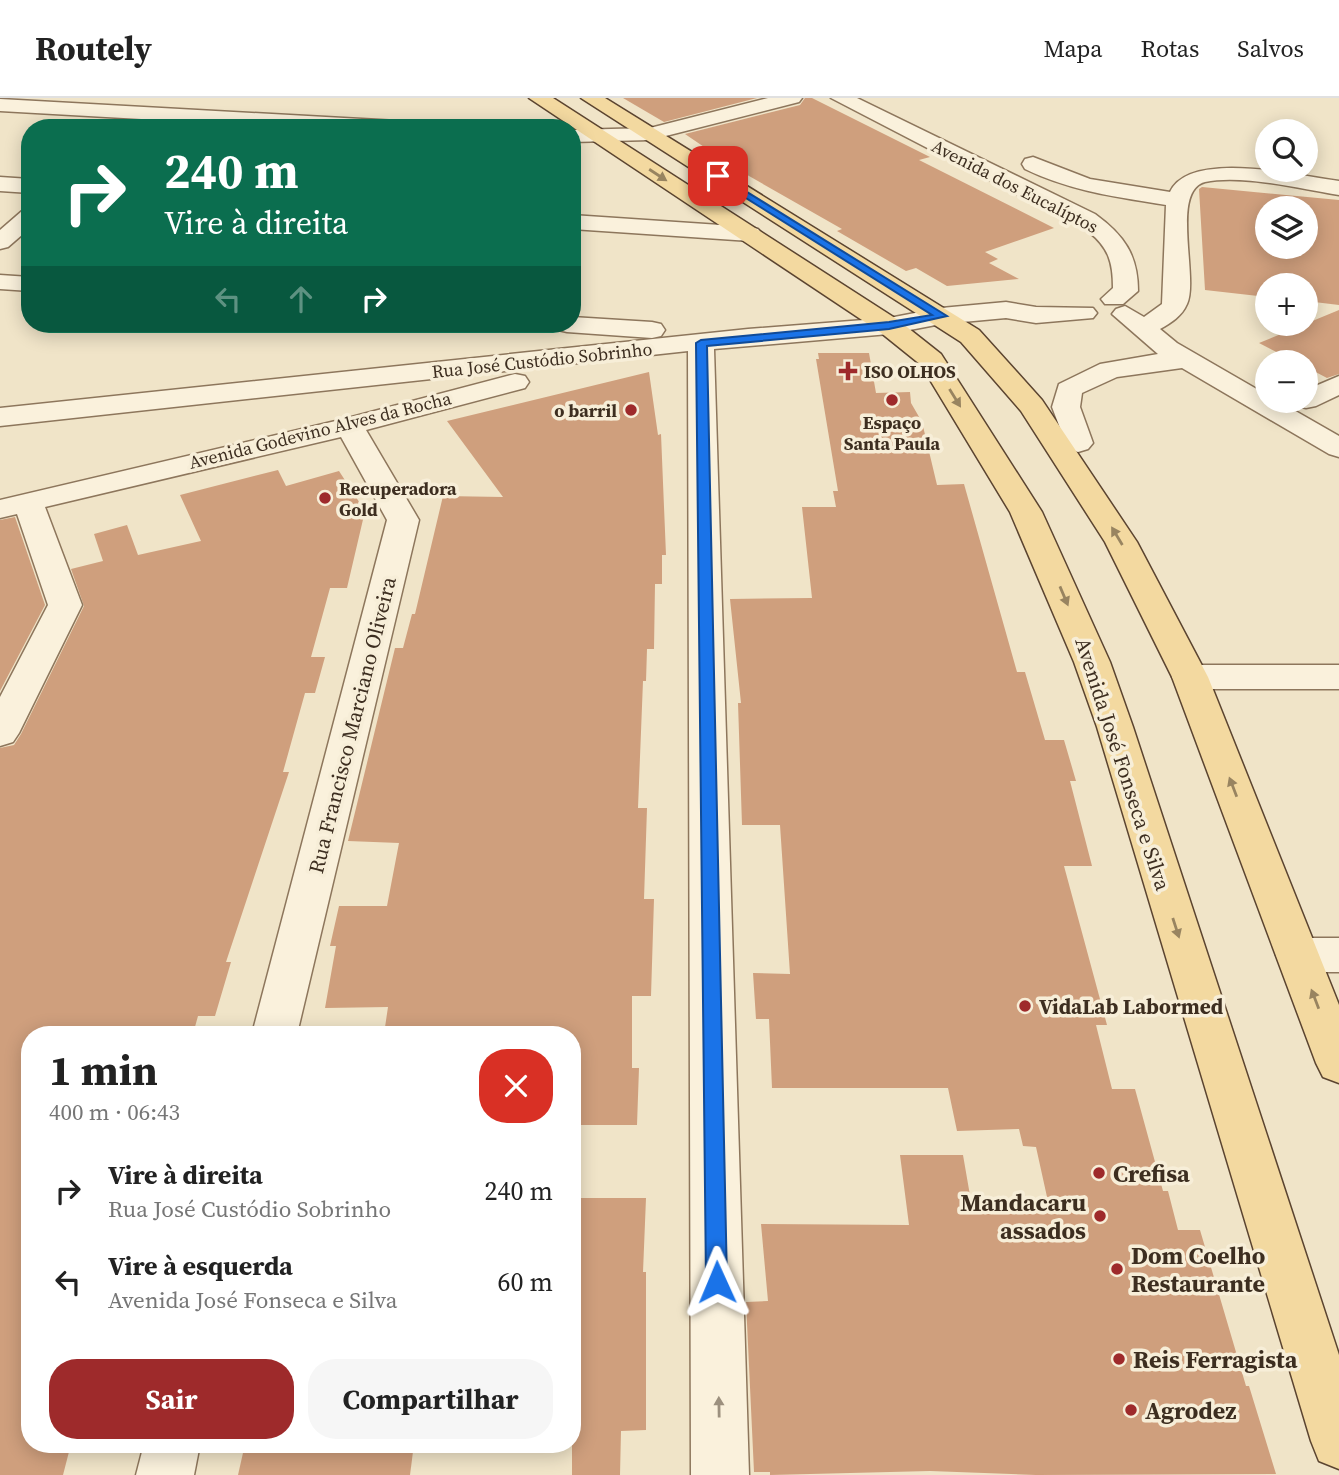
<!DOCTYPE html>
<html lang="pt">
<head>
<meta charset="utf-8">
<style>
	:root { --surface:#fff; --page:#f6f6f6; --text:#222; --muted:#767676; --line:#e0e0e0; --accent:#9e2a2b }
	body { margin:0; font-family:"Source Serif 4",serif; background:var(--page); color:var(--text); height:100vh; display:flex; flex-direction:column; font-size:26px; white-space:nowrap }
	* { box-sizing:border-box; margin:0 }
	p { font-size:23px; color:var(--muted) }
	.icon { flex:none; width:38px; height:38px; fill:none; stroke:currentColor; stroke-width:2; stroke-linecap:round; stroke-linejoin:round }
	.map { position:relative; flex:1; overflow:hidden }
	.panel { position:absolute; left:21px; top:928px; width:560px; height:427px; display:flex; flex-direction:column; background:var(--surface); border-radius:28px; box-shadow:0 4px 18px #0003 }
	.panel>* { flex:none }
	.hud { position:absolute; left:21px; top:21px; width:560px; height:214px; border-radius:28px; box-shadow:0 4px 18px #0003; background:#0b6e4f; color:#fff; overflow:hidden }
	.controls { position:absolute; left:1255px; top:21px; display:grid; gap:14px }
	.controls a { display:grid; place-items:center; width:63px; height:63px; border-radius:50%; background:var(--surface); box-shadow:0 4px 18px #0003; font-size:35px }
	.pin { position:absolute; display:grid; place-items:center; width:60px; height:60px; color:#fff; margin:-30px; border-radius:14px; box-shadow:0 4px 10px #0006 }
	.me { position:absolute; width:77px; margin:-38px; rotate:359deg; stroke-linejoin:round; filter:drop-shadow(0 0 5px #0008) }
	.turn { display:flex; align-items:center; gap:24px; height:147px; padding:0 28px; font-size:32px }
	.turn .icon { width:91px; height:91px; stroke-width:2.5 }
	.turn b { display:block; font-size:49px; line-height:60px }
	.lanes { display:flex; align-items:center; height:66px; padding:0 28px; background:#0003; justify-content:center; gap:35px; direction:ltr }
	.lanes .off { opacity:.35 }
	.round { display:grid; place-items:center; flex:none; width:74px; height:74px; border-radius:28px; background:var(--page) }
	.overview { display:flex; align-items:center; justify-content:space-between; height:119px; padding:0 28px }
	h1 { font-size:42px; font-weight:700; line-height:52px }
	.cta { display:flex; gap:14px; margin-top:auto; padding:14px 28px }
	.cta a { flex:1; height:80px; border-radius:28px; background:var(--accent); color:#fff; font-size:28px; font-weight:700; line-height:80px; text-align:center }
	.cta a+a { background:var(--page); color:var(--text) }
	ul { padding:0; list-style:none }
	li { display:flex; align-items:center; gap:21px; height:91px; padding:0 28px }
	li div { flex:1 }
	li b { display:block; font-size:26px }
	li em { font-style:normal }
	header { display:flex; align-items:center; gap:42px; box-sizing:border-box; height:98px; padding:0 35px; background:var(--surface); border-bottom:2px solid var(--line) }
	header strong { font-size:33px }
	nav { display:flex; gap:38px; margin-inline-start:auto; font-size:24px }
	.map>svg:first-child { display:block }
</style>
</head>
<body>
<header>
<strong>Routely</strong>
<nav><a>Mapa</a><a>Rotas</a><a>Salvos</a></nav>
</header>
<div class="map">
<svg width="1339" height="1377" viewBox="0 0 1339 1377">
	<rect width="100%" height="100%" fill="#f0e4c8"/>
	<!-- building -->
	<g fill="#cf9f7d" fill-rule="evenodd">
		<path d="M 623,0 L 757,0 L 664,24 Z"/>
		<path d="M 805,0 L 812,0 L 930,59 L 919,62 L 1054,130 L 985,154 L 998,161 L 989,165 L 1019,181 L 947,188 L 916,170 L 906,173 L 837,133 L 842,131 L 735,70 L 685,36 L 800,7 Z"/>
		<path d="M 1202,89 L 1339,102 L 1339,207 L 1306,203 L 1306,187 L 1267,187 L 1267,199 L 1205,192 L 1199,91 ZM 1267,110 L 1306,110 L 1306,149 L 1267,149 Z"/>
		<path d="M 1339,212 L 1339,276 L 1327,280 L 1306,269 L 1306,264 L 1296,264 L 1259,245 Z"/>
		<path d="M 818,255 L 869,255 L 876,295 L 910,294 L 911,305 L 922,324 L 937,387 L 964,386 L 1017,574 L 1025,574 L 1045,642 L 1064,642 L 1076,683 L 1070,683 L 1092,768 L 1064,768 L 1107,927 L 1096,927 L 1112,991 L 1135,991 L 1163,1093 L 1168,1093 L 1178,1132 L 1200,1132 L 1246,1288 L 1249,1288 L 1276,1376 L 1036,1377 L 930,1373 L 770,1377 L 770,1374 L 754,1374 L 746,1204 L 768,1203 L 761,1126 L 909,1127 L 900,1057 L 963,1057 L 972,1109 L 1049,1108 L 1036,1049 L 1023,1048 L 1019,1031 L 957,1033 L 948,990 L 772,990 L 769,921 L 756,921 L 753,875 L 790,876 L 780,727 L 742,727 L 738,605 L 741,605 L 730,501 L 812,500 L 802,409 L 836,409 L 833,393 L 838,393 L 816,261 L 819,261 Z"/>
		<path d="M 649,274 L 658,337 L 661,336 L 666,457 L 662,457 L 662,486 L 655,486 L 654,551 L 647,551 L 646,583 L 643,583 L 638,710 L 647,710 L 644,801 L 654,801 L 651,898 L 632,898 L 632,970 L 639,970 L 637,1027 L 572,1027 L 572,936 L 384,936 L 388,909 L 325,910 L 336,848 L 330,848 L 339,808 L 387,808 L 399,745 L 348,743 L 395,550 L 403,550 L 412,516 L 415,516 L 443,398 L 503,399 L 447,323 Z"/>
		<path d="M 278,372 L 286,388 L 339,373 L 365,413 L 347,490 L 330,490 L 311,559 L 325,559 L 315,595 L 305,595 L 283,674 L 289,674 L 226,864 L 231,864 L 215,918 L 198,918 L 193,936 L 30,936 L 30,1346 L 71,1346 L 63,1377 L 0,1377 L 0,650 L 14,647 L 21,636 L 84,508 L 71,471 L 103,463 L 94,436 L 127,427 L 138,457 L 201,443 L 180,397 Z"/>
		<path d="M 15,419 L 45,507 L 0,593 L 0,422 Z"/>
		<path d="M 572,1100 L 646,1100 L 643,1174 L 646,1174 L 646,1332 L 621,1333 L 620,1377 L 572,1377 Z"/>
		<path d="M 245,1346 L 414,1346 L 410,1377 L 238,1377 Z"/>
	</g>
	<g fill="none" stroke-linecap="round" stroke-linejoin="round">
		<defs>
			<g id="minor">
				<path d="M 768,0 L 802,0 L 799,4 L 650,42 L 572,44 L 572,32 L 650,30 Z"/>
				<path d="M 831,0 L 857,0 L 1095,116 C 1124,137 1138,157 1138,193 L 1123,206 L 1105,206 L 1101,201 L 1113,190 C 1113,165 1109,150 1089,134 Z"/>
				<path d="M 0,1 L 416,24 L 426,30 L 300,30 L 0,13 Z"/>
				<path d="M 1033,59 L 1090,81 L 1170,94 C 1190,51 1300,78 1339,83 L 1339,97 C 1301,91 1242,76 1205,84 C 1170,93 1199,181 1187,206 C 1182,218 1171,225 1160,231 L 1177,245 L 1267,297 L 1267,303 L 1278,303 L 1339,338 L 1339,359 L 1329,356 L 1182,270 L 1117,279 L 1082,295 L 1080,309 L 1093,345 L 1088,351 L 1078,354 L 1068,351 L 1052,309 L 1059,286 L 1100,266 L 1158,256 L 1112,216 L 1116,211 L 1125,208 L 1144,219 L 1162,206 L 1166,107 C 1117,99 1070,93 1025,71 L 1022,66 L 1025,61 Z"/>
				<path d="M 0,79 L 30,81 L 30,95 L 0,93 Z"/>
				<path d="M 30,111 L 30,130 L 8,149 L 0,151 L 0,132 L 22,113 Z"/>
				<path d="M 572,117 L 750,129 L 758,131 L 762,136 L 758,141 L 750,143 L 572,131 Z"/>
				<path d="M 0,177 L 30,179 L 30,193 L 0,191 Z"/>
				<path d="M 1006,204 L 1036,209 L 1093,210 L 1097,215 L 1093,220 L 1036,225 L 1006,220 L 941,226 L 889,236 L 714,251 L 749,1377 L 691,1377 L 688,253 L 0,328 L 0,310 L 748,231 L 889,220 L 941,210 Z"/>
				<path d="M 572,219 L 652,224 L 661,226 L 665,232 L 661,238 L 652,240 L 567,234 L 558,232 L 554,226 L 572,226 Z"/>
				<path d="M 515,276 L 525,278 L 529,284 L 525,290 L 366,332 L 419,422 L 297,936 L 252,936 L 387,422 L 341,339 L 45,409 L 82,507 L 19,635 L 13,644 L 0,648 L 0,599 L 48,507 L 17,416 L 0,420 L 0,402 L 344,321 Z"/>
				<path d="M 1339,278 L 1339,297 L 1316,308 L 1306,310 L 1296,308 L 1292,303 L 1306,303 L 1306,292 Z"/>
				<path d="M 1190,567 L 1339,567 L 1339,591 L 1190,591 L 1177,587 L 1172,579 L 1177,571 Z"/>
				<path d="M 1298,840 L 1339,840 L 1339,874 L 1298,874 L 1283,869 L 1276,857 L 1283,845 Z"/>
				<path d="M 144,1346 L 200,1346 L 194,1377 L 136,1377 Z"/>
			</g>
			<g id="major">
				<path d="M 529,0 L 553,0 L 898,222 L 941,256 L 1042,414 L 1110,564 L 1133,629 L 1339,1257 L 1339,1371 L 1319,1363 L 1311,1343 L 1097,629 L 1074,564 L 1010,414 L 921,267 L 880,234 Z"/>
				<path d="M 581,0 L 605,0 L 979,232 L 1042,302 L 1137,444 L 1208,579 L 1339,907 L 1339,985 L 1323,979 L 1316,965 L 1172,579 L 1105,444 L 1021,313 L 961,244 Z"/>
			</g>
		</defs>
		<!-- minor casing -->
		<use href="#minor" stroke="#8d765c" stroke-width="3"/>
		<!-- major casing -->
		<use href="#major" stroke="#5b4430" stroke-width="3"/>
		<!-- minor -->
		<use href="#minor" fill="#faf1dc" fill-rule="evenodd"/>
		<!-- major -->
		<use href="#major" fill="#f3d9a0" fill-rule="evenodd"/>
	</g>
	<!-- one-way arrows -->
	<defs><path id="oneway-solid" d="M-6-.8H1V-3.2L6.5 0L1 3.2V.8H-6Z" transform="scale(1.75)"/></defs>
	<g fill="#988460">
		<use href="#oneway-solid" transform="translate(658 77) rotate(33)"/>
		<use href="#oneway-solid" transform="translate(955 300) rotate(58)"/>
		<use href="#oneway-solid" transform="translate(1117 438) rotate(-121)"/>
		<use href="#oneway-solid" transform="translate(1064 498) rotate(67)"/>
		<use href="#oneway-solid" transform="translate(1233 689) rotate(-111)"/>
		<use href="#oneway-solid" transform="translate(1176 830) rotate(72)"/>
		<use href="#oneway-solid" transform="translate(1315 901) rotate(-111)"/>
	</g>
	<use fill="#9c907e" href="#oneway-solid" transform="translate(719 1309) rotate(-91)"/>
	<!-- route -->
	<path fill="#1a73e8" stroke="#114b97" stroke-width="2" d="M 718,76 L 947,218 L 889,231 L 707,248 L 727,1184 L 724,1191 L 717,1194 L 709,1191 L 706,1184 L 696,245 L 701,242 L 889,224 L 932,217 L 714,80 Z"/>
	<!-- markers -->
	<g fill="#9e2a2b" stroke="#f7eed8" stroke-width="2.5">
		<path d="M844.5 262.5h7v7h7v7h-7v7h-7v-7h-7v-7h7z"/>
		<circle cx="892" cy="302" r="7"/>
		<circle cx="631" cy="312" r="7"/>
		<circle cx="325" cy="400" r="7"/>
		<circle cx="1025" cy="908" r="7"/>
		<circle cx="1099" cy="1075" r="7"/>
		<circle cx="1100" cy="1118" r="7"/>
		<circle cx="1117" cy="1171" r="7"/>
		<circle cx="1119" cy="1261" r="7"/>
		<circle cx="1131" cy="1312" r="7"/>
	</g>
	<g text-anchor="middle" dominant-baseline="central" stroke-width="7" stroke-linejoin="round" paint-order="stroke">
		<!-- far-street labels -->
		<g font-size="18" fill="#3d2e20" stroke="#f7eed8">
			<text transform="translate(1015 88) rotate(27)">Avenida dos Eucalíptos</text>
			<text transform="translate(542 262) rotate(-6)">Rua José Custódio Sobrinho</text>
			<text transform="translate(320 332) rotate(-14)">Avenida Godevino Alves da Rocha</text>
		</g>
		<!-- far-poi labels -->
		<g font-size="18" font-weight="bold" fill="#3d2e20" stroke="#f7eed8" text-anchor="start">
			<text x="864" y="273">ISO OLHOS</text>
			<text x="617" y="312" text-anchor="end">o barril</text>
			<text x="892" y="324" text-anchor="middle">Espaço<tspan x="892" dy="21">Santa Paula</tspan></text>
			<text x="339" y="390">Recuperadora<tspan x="339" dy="21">Gold</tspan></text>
		</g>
		<!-- street labels -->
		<g font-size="21" fill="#3d2e20" stroke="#f7eed8">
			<text transform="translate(352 627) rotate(-76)">Rua Francisco Marciano Oliveira</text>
			<text transform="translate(1123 666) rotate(72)">Avenida José Fonseca e Silva</text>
		</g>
		<!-- poi labels -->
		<g font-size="21" font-weight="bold" fill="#3d2e20" stroke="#f7eed8" text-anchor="start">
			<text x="1039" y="908">VidaLab Labormed</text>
		</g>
		<!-- near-poi labels -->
		<g font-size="24" font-weight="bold" fill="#3d2e20" stroke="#f7eed8" text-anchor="start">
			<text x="1113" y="1075">Crefisa</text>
			<text x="1086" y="1104" text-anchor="end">Mandacaru<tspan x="1086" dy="28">assados</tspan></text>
			<text x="1131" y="1157">Dom Coelho<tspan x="1131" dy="28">Restaurante</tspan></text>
			<text x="1133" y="1261">Reis Ferragista</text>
			<text x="1145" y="1312">Agrodez</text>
		</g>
	</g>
</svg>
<div class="controls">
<a><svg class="icon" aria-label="search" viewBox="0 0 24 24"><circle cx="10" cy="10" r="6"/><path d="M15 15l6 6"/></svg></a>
<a><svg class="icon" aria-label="layers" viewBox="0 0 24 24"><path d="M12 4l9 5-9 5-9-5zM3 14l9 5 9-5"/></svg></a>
<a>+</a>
<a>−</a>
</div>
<div class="pin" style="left:718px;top:78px;background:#d93025"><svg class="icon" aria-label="arrive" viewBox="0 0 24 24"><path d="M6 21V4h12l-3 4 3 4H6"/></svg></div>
<svg class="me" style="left:717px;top:1184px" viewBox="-20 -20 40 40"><path d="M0-17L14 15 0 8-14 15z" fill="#1a73e8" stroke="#fff" stroke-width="4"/></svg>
<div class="hud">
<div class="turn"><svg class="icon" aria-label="right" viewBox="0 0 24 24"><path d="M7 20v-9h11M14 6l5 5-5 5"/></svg><div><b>240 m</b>Vire à direita</div></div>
<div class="lanes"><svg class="icon off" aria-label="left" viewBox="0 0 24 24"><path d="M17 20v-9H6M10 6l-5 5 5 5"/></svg><svg class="icon off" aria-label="ahead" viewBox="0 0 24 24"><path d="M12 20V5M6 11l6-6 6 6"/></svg><svg class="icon" aria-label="right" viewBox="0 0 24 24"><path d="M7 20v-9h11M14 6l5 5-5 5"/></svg></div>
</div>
<section class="panel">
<div class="overview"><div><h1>1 min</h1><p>400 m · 06:43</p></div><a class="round" style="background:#d93025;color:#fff"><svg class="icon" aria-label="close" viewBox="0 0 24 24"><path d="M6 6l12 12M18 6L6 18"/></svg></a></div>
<ul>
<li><svg class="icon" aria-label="right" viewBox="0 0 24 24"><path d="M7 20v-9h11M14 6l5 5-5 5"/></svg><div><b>Vire à direita</b><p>Rua José Custódio Sobrinho</p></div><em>240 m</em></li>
<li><svg class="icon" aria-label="left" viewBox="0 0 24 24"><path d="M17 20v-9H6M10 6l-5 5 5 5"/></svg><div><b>Vire à esquerda</b><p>Avenida José Fonseca e Silva</p></div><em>60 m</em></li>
</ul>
<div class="cta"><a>Sair</a><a>Compartilhar</a></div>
</section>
</div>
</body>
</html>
